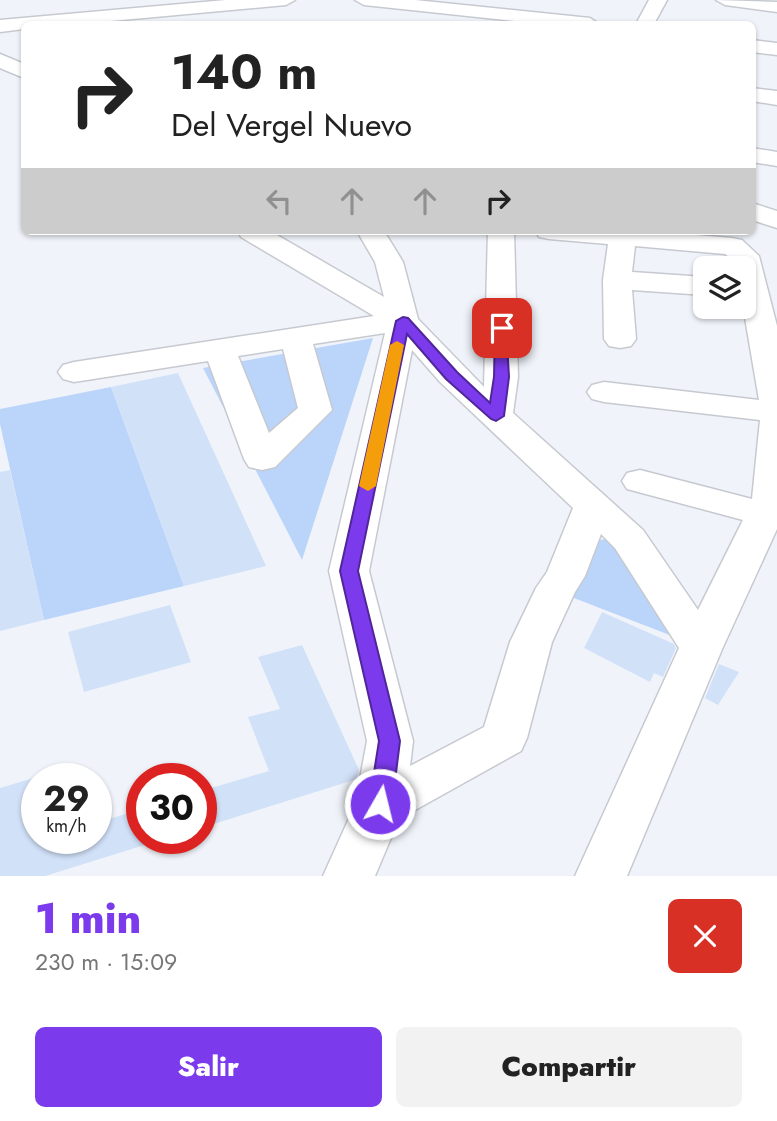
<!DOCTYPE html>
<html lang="es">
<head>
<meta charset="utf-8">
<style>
	:root { --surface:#fff; --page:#f2f2f2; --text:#222; --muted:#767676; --accent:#7c3aed }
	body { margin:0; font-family:Jost,sans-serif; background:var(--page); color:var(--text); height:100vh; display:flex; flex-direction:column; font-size:26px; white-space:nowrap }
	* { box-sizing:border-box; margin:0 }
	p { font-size:23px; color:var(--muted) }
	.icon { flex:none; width:38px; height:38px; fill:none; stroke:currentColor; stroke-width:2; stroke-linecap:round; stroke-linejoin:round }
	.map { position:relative; height:876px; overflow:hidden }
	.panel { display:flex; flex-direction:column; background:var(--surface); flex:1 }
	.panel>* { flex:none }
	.top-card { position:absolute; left:21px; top:21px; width:735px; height:214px; border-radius:10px; box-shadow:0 2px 5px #0004; background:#fff; color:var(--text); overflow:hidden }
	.controls { position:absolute; left:693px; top:256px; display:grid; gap:14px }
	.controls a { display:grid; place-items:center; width:63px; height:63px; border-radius:10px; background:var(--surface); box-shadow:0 2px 5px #0004; font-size:35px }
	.speed { position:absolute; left:21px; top:763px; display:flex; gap:14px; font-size:35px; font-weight:700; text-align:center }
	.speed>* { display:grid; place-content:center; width:91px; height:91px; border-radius:50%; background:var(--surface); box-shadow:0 2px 5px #0004; line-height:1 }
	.speed small { font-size:18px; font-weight:400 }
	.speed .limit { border:10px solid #d22; background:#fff; color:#111 }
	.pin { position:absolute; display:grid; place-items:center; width:60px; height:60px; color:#fff; margin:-30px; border-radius:14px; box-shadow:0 4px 10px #0006 }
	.me { position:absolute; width:77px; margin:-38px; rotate:8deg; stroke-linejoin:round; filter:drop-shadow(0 0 5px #0008) }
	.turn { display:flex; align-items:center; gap:24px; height:147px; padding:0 35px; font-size:32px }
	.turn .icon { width:91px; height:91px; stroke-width:2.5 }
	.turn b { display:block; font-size:49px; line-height:60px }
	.lanes { display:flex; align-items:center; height:66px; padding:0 35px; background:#0003; justify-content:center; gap:35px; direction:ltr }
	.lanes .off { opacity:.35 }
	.round { display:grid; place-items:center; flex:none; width:74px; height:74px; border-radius:10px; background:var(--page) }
	.overview { display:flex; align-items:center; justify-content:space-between; height:119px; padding:0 35px }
	h1 { font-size:42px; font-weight:800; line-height:52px; color:var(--accent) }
	.button { display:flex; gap:14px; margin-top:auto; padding:14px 35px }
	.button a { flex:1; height:80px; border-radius:10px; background:var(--accent); color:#fff; font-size:28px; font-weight:800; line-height:80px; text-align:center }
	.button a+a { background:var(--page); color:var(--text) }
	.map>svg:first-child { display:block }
</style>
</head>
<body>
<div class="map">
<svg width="777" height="876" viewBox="0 0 777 876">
	<rect width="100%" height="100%" fill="#f0f4fa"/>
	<!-- green -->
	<g fill="#bad4fa">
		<path d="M 373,338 L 302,560 L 203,368 Z"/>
		<path d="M 111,387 L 184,586 L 44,620 L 0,424 L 0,409 Z"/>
		<path d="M 614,537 L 698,646 L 561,593 L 582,544 Z"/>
	</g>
	<!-- building -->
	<g fill="#d1e1f8">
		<path d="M 178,373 L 266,566 L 184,586 L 111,387 Z"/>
		<path d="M 10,470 L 44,620 L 0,631 L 0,472 Z"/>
		<path d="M 170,605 L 191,662 L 84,692 L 68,632 Z"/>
		<path d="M 602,612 L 674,644 L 676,648 L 663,677 L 654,673 L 650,682 L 584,648 Z"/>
		<path d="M 302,645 L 359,770 L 357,779 L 201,828 L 201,791 L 269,771 L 248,717 L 280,709 L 258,657 Z"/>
		<path d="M 719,664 L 739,672 L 718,705 L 705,698 Z"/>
		<path d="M 37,777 L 37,838 L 96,838 L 96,823 L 142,809 L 142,838 L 147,838 L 148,844 L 45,876 L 0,876 L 0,788 Z"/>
	</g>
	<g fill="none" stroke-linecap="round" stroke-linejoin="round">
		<defs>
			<g id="minor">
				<path d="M 226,0 L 295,0 L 286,5 L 78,24 L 24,24 L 24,29 L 0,32 L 0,20 Z"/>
				<path d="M 355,0 L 415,0 L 590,18 L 599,24 L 542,24 L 364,5 Z"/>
				<path d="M 649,0 L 667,0 L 654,24 L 636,24 Z"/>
				<path d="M 716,0 L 777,2 L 777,12 L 725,5 Z"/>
				<path d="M 752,40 L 777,43 L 777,55 L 752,52 Z"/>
				<path d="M 0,54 L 24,64 L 24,78 L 0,68 Z"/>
				<path d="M 752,88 L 777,91 L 777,105 L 752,101 Z"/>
				<path d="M 752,148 L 777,152 L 777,166 L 752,162 Z"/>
				<path d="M 752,203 L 777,211 L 777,228 L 752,220 Z"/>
				<path d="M 238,231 L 270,231 L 384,297 L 375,262 L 357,231 L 384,231 L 403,262 L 418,319 L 484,387 L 488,231 L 514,231 L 518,377 L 513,413 L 643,530 L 698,610 L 743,520 L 627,489 L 622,481 L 627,473 L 640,470 L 752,499 L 760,420 L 604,402 L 592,399 L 587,392 L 592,385 L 604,382 L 759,400 L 743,306 L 744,268 L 734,268 L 732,259 L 725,254 L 635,246 L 632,272 L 705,277 L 705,295 L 632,290 L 636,339 L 631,346 L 620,348 L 609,346 L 604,339 L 603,280 L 608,244 L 549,239 L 539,237 L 536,231 L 649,231 L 732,238 L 742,240 L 759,256 L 777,326 L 777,529 L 723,647 L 627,876 L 575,876 L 679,648 L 615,548 L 601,534 L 585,576 L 575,592 L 552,642 L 527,738 L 521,751 L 399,819 L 375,876 L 323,876 L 355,805 L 367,741 L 329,571 L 385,333 L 313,344 L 332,410 L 275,467 L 262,470 L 249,467 L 244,459 L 208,361 L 74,382 L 63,379 L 58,372 L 63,365 L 74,362 L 374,316 L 241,237 ZM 283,349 L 298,408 L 269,433 L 238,356 ZM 412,350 L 440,382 L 573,508 L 547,572 L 536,588 L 510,642 L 484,727 L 410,766 L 413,741 L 369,571 Z"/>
			</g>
		</defs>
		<!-- minor casing -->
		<use href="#minor" stroke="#c6cad0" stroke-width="3"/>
		<!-- minor -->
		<use href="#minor" fill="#fff" fill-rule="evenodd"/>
	</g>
	<!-- route -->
	<path fill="#7c3aed" stroke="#51269a" stroke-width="2" d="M 403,317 L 408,318 L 457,372 L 490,403 L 494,377 L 495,328 L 502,324 L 506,325 L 509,377 L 504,416 L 496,421 L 491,419 L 446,379 L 407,334 L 358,571 L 400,741 L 392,804 L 388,811 L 380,814 L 373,811 L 369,804 L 379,741 L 340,571 L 396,321 Z"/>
	<!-- slow -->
	<path fill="#f59e0b" d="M 397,341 L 404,345 L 376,486 L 368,491 L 359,486 L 390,345 Z"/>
</svg>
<div class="controls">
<a><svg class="icon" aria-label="layers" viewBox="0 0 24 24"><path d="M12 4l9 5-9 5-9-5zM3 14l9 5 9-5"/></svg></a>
</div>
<div class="speed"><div>29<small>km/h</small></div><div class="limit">30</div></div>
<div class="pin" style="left:502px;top:328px;background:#d93025"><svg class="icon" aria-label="arrive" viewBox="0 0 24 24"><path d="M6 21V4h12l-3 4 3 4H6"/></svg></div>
<svg class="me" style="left:380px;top:804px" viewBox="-20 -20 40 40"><circle r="17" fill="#7c3aed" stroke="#fff" stroke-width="3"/><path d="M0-11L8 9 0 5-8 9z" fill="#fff"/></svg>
<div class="top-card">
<div class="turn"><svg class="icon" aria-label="right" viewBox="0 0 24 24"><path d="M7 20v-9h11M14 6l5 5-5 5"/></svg><div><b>140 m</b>Del Vergel Nuevo</div></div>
<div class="lanes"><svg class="icon off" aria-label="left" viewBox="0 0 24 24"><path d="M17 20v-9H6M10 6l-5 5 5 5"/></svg><svg class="icon off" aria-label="ahead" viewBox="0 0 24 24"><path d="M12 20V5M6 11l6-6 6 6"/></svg><svg class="icon off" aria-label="ahead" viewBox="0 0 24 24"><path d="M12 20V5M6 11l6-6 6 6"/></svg><svg class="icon" aria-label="right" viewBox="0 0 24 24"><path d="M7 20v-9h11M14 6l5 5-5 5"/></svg></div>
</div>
</div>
<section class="panel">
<div class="overview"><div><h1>1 min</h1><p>230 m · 15:09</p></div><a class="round" style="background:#d93025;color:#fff"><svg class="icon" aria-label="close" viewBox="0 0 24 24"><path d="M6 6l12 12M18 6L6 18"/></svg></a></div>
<div class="button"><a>Salir</a><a>Compartir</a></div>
</section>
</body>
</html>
